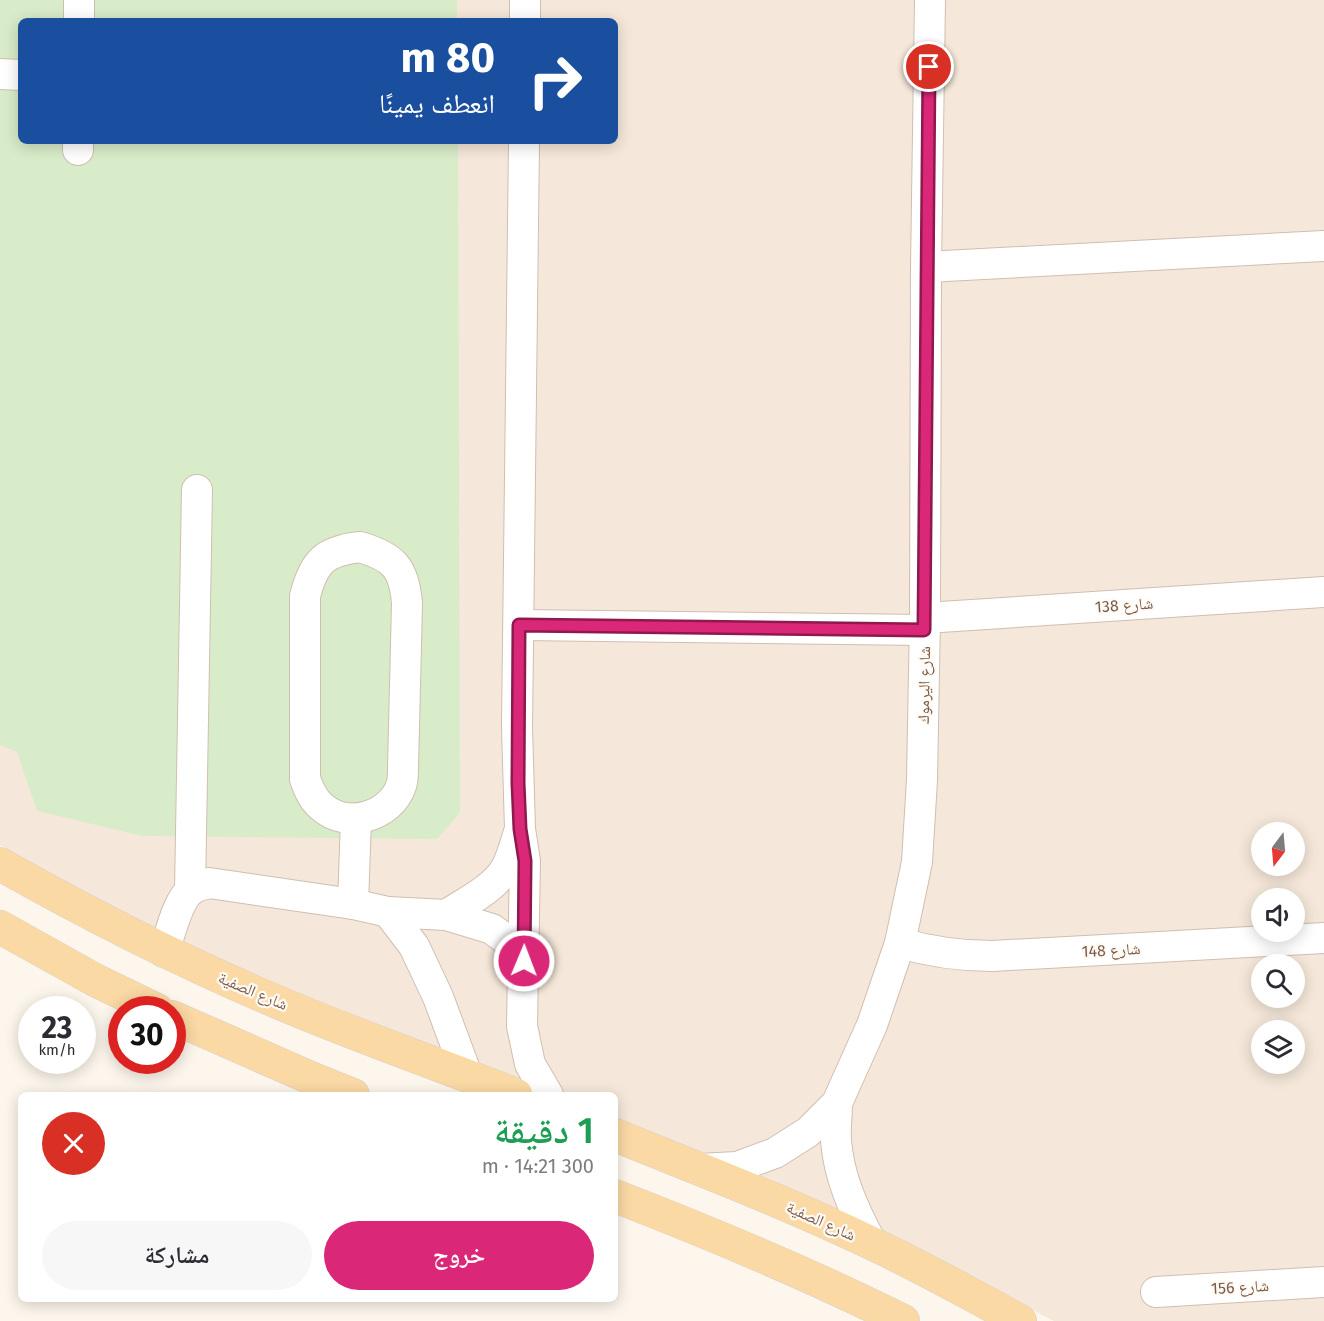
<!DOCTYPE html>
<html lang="ar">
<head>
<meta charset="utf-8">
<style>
	:root { --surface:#fff; --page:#f7f7f7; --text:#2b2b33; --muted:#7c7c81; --accent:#db2777 }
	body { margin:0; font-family:"Fira Sans","Noto Naskh Arabic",sans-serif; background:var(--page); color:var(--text); direction:rtl; height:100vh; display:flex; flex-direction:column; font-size:22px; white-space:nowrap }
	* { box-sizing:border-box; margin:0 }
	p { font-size:20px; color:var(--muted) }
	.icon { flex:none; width:33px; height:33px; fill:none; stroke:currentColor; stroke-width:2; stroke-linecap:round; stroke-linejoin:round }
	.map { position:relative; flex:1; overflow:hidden; direction:ltr }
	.sheet { position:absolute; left:18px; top:1092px; width:600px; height:210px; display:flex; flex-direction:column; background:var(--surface); border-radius:9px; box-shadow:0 3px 15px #0003; direction:rtl }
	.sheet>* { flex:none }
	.hud { position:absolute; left:18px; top:18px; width:600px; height:126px; border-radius:9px; box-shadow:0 3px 15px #0003; direction:rtl; background:#1a4fa0; color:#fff; overflow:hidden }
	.needle { width:39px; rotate:196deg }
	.buttons { position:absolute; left:1251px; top:822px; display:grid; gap:12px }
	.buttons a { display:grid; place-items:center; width:54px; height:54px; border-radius:50%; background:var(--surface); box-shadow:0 3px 15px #0003; font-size:30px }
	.speed { position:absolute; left:18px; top:996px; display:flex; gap:12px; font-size:30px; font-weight:700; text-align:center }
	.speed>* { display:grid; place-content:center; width:78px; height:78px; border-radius:50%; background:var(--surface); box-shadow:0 3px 15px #0003; line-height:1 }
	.speed small { font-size:15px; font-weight:400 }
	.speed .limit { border:9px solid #d22; background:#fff; color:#111 }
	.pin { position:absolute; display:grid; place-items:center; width:51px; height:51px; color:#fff; margin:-26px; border:3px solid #fff; border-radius:50%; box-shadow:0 2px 6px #0007 }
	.me { position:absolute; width:66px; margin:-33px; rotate:1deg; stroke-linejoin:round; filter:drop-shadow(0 0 4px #0008) }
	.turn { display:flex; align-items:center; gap:21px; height:126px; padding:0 24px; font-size:27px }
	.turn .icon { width:78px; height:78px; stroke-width:2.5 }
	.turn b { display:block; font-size:42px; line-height:51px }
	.round { display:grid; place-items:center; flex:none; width:63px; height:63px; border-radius:32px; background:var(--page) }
	.headline { display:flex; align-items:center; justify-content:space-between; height:102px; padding:0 24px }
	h1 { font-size:36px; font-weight:600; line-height:45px; color:#1e9e55 }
	.primary-button { display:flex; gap:12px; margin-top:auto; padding:12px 24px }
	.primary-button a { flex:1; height:69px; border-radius:36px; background:var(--accent); color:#fff; font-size:24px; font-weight:600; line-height:69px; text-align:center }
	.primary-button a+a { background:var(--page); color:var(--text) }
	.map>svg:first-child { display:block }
</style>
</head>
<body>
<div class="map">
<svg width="1324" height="1321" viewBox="0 0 1324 1321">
	<rect width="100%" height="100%" fill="#fdf6ec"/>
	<!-- residential -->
	<path fill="#f5e8da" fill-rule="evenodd" d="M 0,0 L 1324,0 L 1324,1321 L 1054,1321 L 960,1273 L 615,1122 L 615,1095 L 545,1095 L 326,1006 L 185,944 L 56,880 L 0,845 ZM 21,21 L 615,21 L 615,141 L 21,141 ZM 1262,832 L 1294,832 L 1294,866 L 1262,866 ZM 1262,898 L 1294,898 L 1294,932 L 1262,932 ZM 1262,964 L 1294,964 L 1294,998 L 1262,998 ZM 1262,1030 L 1294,1030 L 1294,1064 L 1262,1064 Z"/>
	<!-- green -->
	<path fill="#d8ecc9" d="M 0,0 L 457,0 L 457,21 L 21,21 L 21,141 L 458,141 L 460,813 L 437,839 L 143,836 L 37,811 L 17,752 L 0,745 Z"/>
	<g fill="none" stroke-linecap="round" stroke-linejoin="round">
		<defs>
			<g id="minor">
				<path d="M 79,21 L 79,0"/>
				<path d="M 525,21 L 525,0"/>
				<path d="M 0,74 L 21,75"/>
				<path d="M 524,141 L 517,727 L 520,829 L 525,861 L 522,1026 L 530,1064 L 548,1095"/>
				<path d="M 78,150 L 78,141"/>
				<path d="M 926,267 L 1324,246"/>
				<path d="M 360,547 C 394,557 404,568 407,603 L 403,768 C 403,773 403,781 401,786 C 390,817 347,829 322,807 C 313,800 309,790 305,779 L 305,596 C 314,561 325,551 360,547 Z"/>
				<path d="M 925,618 L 1324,592"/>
				<path d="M 519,625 L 924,630"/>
				<path d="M 190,891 L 197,490"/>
				<path d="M 353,904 L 356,819"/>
				<path d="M 388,912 L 414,946 L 438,997 L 467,1075"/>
				<path d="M 446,915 C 466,902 494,889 506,868 C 512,857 515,844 519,832"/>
				<path d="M 900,943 C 931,952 960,956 992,956 L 1324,938"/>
				<path d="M 164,952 C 170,935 177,901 191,890 C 196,886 203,885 209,883 L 353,904 L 388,912 L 446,915 L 492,929 L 508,941 L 524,961"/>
				<path d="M 837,1103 C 837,1116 835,1129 836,1141 C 839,1178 854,1210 871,1242"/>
				<path d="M 699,1169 L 737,1167 L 775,1153 L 808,1132 L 837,1103 L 872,1025 L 900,943 L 917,862 L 922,780 L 925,618 L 926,267 L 930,0"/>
				<path d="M 1156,1292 L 1324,1282"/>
			</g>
			<g id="major">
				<path d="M 0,864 C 85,912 171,956 261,995 C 345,1032 431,1061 516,1095"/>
				<path d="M 0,927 L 95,980 L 157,1010"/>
				<path d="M 172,1017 L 313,1079 L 353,1095"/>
				<path d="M 615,1135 C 701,1170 788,1203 871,1243 C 922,1267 971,1294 1020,1321"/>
				<path d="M 615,1196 C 713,1234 809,1274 903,1321"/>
			</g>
		</defs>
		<!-- minor casing -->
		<use href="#minor" stroke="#d1beb0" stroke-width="32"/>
		<!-- major casing -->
		<use href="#major" stroke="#dad1cd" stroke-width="34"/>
		<!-- minor -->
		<use href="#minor" stroke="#fff" stroke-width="30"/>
		<!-- major -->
		<use href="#major" stroke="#fbd9a5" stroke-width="33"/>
	</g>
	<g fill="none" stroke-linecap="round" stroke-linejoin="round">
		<defs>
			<path id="route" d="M 524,961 L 525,861 L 520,829 L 518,783 L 519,625 L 924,630 L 929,67"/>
		</defs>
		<!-- route casing -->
		<use href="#route" stroke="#8e194d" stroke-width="15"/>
		<!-- route -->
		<use href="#route" stroke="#db2777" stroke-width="10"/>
	</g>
	<g text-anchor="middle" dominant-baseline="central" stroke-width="4.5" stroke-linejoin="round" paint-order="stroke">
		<!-- street labels -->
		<g font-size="16" fill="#7a5c4d" stroke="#fffaf3">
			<text transform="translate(1124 605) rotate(-4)">شارع 138</text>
			<text transform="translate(924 685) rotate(-89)">شارع اليرموك</text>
			<text transform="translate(1111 950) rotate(-3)">شارع 148</text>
			<text transform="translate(253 991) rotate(23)">شارع الصفية</text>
			<text transform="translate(821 1221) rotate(24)">شارع الصفية</text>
			<text transform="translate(1240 1287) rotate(-3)">شارع 156</text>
		</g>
	</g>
</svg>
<div class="buttons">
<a><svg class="needle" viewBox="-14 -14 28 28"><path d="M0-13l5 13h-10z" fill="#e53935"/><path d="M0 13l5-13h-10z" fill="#7c7c81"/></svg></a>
<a><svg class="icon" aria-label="sound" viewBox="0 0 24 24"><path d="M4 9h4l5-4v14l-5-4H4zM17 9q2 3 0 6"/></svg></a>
<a><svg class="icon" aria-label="search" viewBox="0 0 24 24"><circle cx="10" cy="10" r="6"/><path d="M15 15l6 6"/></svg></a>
<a><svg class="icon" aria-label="layers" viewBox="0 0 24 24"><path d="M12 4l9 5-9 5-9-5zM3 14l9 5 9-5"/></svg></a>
</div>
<div class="speed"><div>23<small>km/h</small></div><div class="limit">30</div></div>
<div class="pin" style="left:929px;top:67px;background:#d93025"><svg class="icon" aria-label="arrive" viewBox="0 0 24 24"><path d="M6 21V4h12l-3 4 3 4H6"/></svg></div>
<svg class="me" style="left:524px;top:961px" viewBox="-20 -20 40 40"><circle r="17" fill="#db2777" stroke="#fff" stroke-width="3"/><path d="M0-11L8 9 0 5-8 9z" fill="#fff"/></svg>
<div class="hud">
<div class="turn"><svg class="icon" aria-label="right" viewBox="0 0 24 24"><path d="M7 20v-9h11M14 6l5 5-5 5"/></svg><div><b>80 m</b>انعطف يمينًا</div></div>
</div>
<section class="sheet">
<div class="headline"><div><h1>1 دقيقة</h1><p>300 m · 14:21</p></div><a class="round" style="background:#d93025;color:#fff"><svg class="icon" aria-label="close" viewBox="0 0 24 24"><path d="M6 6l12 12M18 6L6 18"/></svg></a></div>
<div class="primary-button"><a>خروج</a><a>مشاركة</a></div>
</section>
</div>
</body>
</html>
